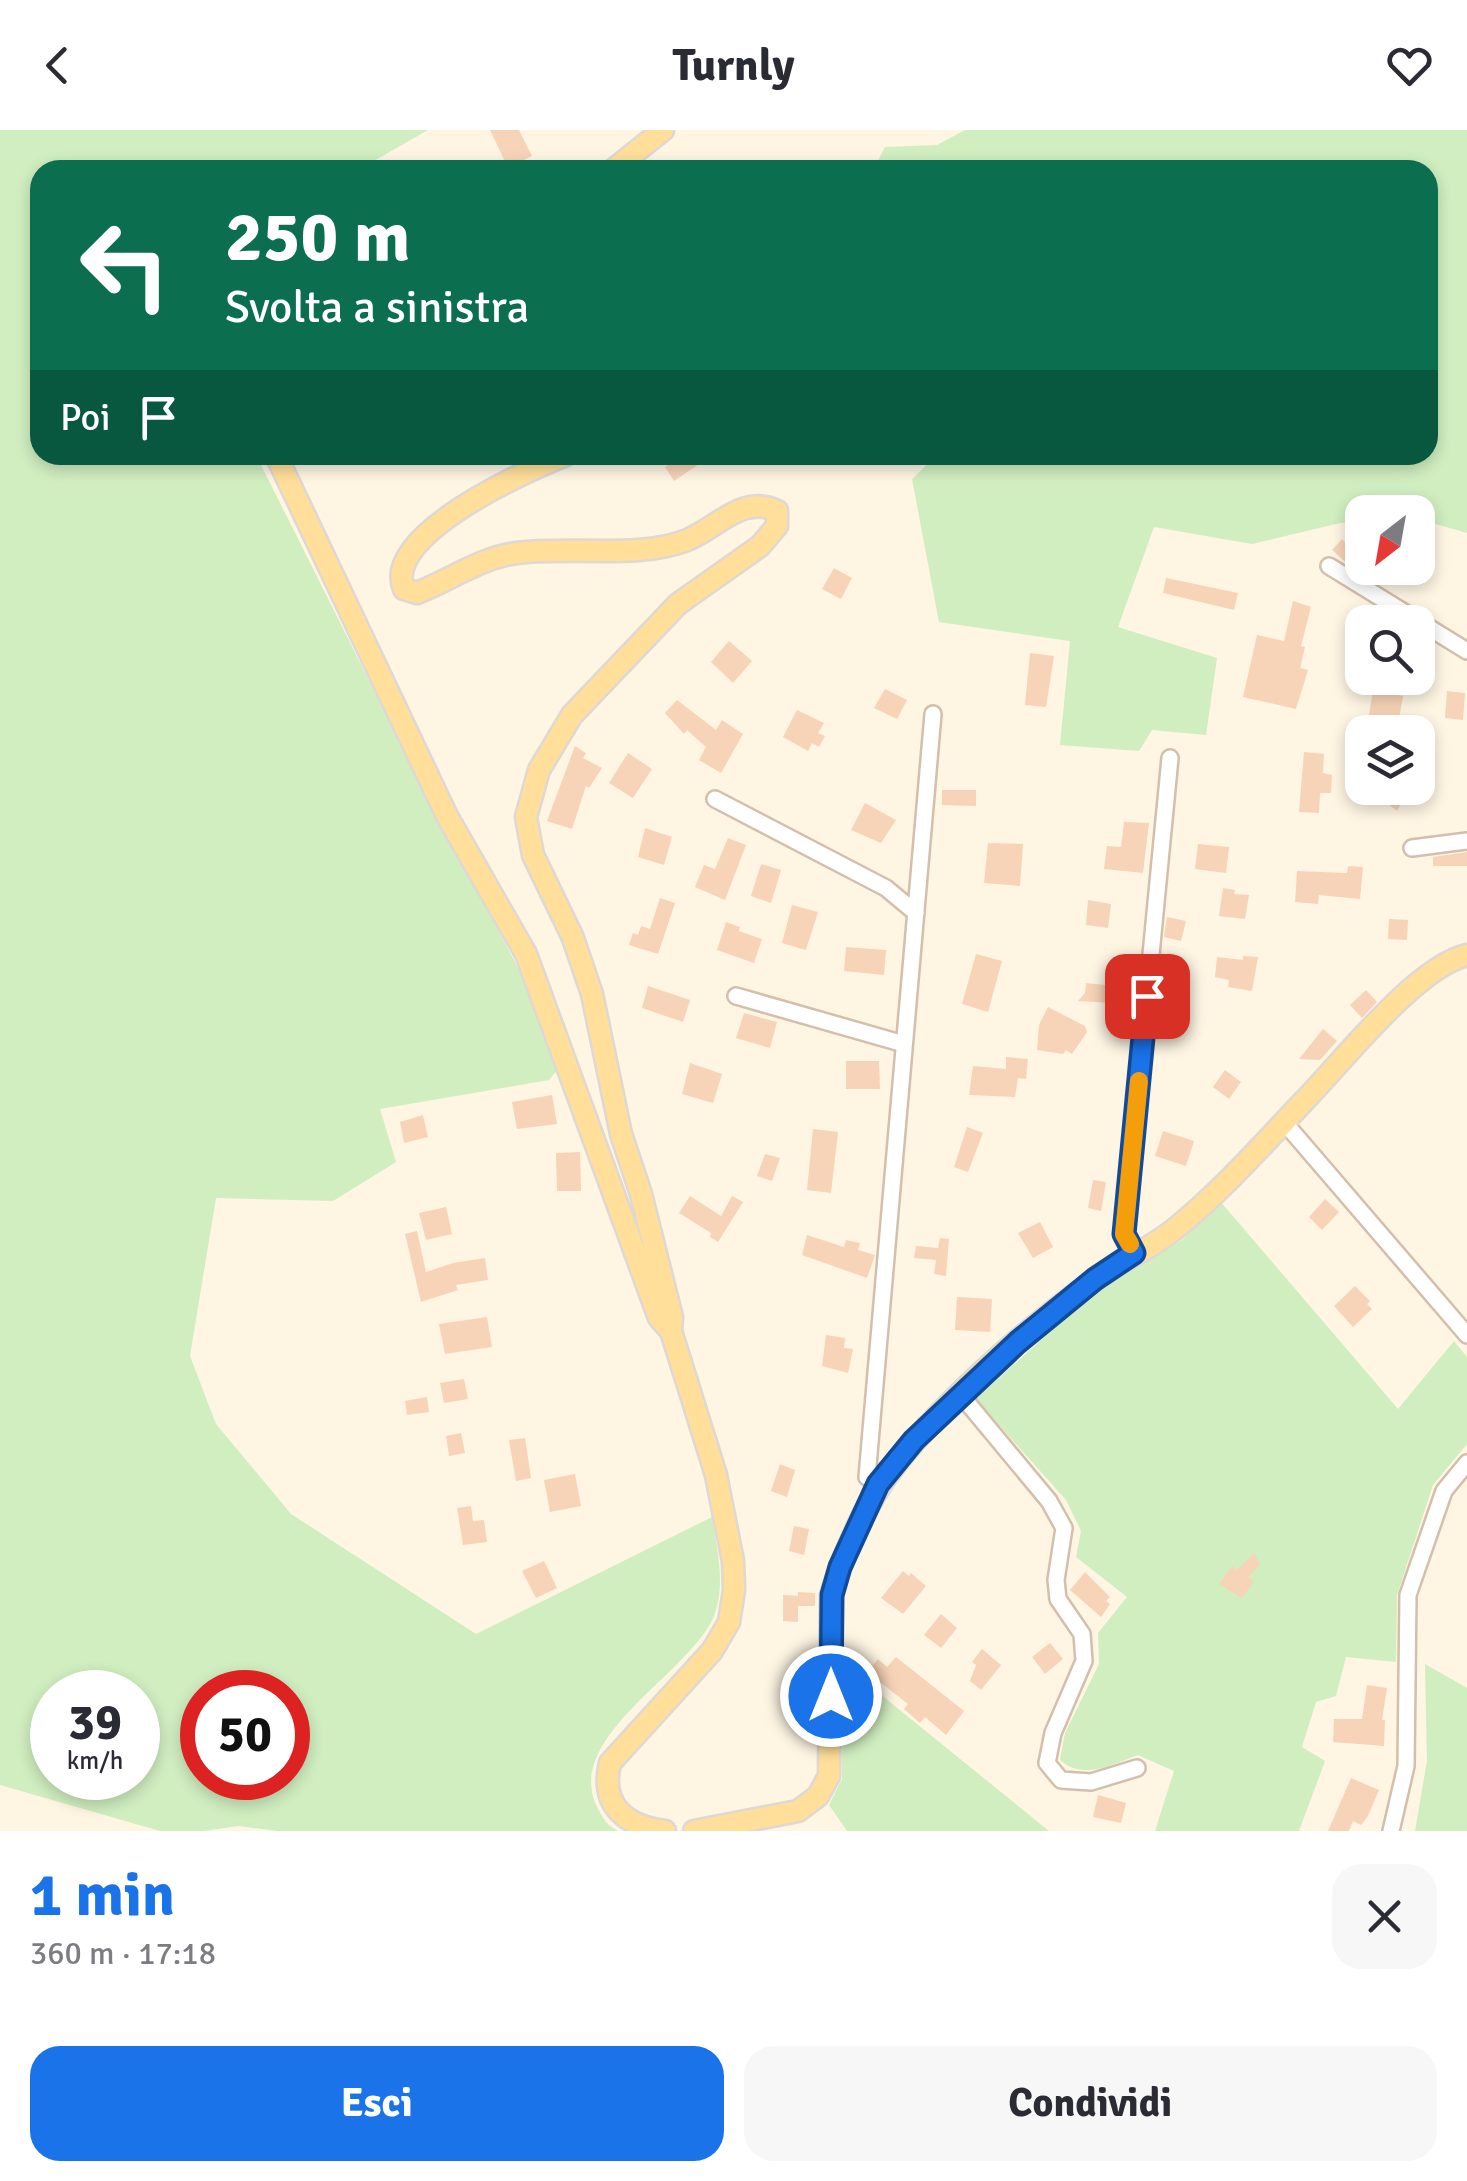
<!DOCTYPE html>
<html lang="it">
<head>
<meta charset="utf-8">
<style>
	:root { --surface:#fff; --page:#f7f7f7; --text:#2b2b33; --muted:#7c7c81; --accent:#1a73e8 }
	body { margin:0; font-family:Signika,sans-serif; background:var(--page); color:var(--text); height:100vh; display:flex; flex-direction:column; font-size:38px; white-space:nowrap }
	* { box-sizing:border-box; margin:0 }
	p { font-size:32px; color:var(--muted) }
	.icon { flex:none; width:55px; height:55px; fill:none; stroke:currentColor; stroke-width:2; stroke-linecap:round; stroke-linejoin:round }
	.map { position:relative; height:1701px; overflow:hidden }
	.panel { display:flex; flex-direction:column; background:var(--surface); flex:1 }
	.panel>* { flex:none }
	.guide { position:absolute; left:30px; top:30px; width:1408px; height:305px; border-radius:30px; box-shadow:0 5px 15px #0003; background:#0b6e4f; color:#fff; overflow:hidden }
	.needle { width:65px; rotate:211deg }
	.tools { position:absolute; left:1345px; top:365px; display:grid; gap:20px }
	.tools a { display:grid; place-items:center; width:90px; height:90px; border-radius:20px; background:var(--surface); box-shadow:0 5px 15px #0003; font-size:50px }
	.speed { position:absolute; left:30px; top:1540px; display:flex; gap:20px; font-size:50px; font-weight:700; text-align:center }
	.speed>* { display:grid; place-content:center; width:130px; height:130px; border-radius:50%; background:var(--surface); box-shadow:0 5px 15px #0003; line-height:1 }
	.speed small { font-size:25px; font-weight:400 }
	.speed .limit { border:15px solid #d22; background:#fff; color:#111 }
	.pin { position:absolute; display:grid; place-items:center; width:85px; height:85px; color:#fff; margin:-42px; border-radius:20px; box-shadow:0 5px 15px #0006 }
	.me { position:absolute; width:110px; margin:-55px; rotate:0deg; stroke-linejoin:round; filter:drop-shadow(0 0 8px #0008) }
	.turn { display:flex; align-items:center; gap:35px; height:210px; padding:0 30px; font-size:45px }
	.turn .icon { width:130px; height:130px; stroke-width:2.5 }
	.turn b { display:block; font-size:70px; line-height:85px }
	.then { display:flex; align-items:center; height:95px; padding:0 30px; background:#0003; gap:20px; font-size:38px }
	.round { display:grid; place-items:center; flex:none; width:105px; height:105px; border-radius:30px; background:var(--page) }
	.summary { display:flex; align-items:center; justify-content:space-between; height:170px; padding:0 30px }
	h1 { font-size:60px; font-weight:700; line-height:75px; color:var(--accent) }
	.button { display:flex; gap:20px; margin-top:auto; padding:20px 30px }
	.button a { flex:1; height:115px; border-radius:30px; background:var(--accent); color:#fff; font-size:40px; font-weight:700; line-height:115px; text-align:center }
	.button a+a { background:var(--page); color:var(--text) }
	header { display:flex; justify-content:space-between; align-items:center; height:130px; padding:0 30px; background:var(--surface); font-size:45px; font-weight:700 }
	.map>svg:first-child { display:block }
</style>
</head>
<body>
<header><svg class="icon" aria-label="back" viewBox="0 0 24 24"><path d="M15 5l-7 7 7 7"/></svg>Turnly<svg class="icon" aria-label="heart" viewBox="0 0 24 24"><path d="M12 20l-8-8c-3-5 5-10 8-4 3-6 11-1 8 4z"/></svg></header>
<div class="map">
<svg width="1467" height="1701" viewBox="0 0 1467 1701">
	<rect width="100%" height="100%" fill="#fef5e3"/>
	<!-- green -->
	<g fill="#d0eec0" fill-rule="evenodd">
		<path d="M 0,0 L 428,0 L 358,40 L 40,40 L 40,325 L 256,325 L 435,682 L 521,843 L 558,939 L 549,950 L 380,979 L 396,1032 L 333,1071 L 216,1068 L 190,1226 L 216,1294 L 291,1384 L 476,1504 L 712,1387 C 717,1419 726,1454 714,1486 C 690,1544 560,1608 598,1679 C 604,1690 607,1695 618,1701 L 278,1701 L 238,1696 L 203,1701 L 160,1701 L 0,1655 ZM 52,1562 L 138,1562 L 138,1648 L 52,1648 ZM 202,1562 L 288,1562 L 288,1648 L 202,1648 Z"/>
		<path d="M 965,0 L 1467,0 L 1467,403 L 1418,389 L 1418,382 L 1362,382 L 1362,392 L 1340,393 L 1252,414 L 1154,397 L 1118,497 L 1217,528 L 1206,605 L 1152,600 L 1139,621 L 1060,615 L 1070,511 L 939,492 L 912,349 L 937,325 L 1428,325 L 1428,40 L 873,40 L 885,17 L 937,15 Z"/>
		<path d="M 1220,1071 L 1398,1279 L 1454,1211 L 1467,1227 L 1467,1314 L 1433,1355 L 1397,1465 L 1396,1532 L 1346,1527 L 1336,1566 L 1316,1572 L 1302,1617 L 1325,1631 L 1299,1701 L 1155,1701 L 1174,1641 L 1138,1625 C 1114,1634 1083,1651 1060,1630 L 1065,1603 L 1099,1534 L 1098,1503 L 1127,1467 L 1076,1427 L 1081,1401 L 1066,1370 L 976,1269 L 1052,1200 L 1108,1155 L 1182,1110 Z"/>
		<path d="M 843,1534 L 1049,1701 L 847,1701 L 829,1675 L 842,1649 Z"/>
		<path d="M 1425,1534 L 1467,1558 L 1467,1701 L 1415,1701 L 1427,1631 Z"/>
	</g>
	<!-- building -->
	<g fill="#f7d4b8">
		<path d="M 490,0 L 519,0 L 532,26 L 508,38 Z"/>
		<path d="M 683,325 L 694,325 L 699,334 L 674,351 L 665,337 Z"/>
		<path d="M 1342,409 L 1360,425 L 1350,436 L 1332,420 Z"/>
		<path d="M 834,438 L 852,448 L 841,469 L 822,459 Z"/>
		<path d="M 1166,448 L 1238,463 L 1234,480 L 1163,463 Z"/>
		<path d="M 1293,471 L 1311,477 L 1301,516 L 1305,517 L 1300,538 L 1308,540 L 1296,579 L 1243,567 L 1257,505 L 1284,511 Z"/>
		<path d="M 729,511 L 752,531 L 733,553 L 711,532 Z"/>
		<path d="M 1030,523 L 1054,526 L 1046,577 L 1025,575 Z"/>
		<path d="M 885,559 L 907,570 L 897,589 L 874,578 Z"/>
		<path d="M 1373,560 L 1403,566 L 1398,595 L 1368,591 Z"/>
		<path d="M 1447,561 L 1465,563 L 1463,590 L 1445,588 Z"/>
		<path d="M 677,570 L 716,600 L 722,590 L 743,604 L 721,643 L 699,630 L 706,617 L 687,600 L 684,604 L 665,583 Z"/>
		<path d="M 797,580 L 824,593 L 818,603 L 825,606 L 819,617 L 812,613 L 808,621 L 783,607 Z"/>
		<path d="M 575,616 L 586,623 L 583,628 L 602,638 L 589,658 L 586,656 L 572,699 L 547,691 Z"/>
		<path d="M 1304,622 L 1324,624 L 1323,643 L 1332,645 L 1331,663 L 1320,663 L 1319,683 L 1299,682 Z"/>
		<path d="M 628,623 L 652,639 L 633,668 L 609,653 Z"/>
		<path d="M 1368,658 L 1409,658 L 1397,681 Z"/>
		<path d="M 942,660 L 976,660 L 976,676 L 942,675 Z"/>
		<path d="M 865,673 L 896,690 L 881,713 L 851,700 Z"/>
		<path d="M 1124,692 L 1149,693 L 1143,743 L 1104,739 L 1107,716 L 1121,717 Z"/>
		<path d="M 645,698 L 672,707 L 664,735 L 638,727 Z"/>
		<path d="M 728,708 L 746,715 L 725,770 L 695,757 L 704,735 L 715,739 Z"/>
		<path d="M 988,713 L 1023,714 L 1020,756 L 984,753 Z"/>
		<path d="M 1198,714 L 1229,717 L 1226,743 L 1195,739 Z"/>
		<path d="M 1467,722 L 1467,736 L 1433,736 L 1433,727 Z"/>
		<path d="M 761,734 L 781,740 L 771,773 L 751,766 Z"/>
		<path d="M 1348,736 L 1363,737 L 1360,769 L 1319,765 L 1318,774 L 1295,772 L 1297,741 L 1347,743 Z"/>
		<path d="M 1223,758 L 1235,760 L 1234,764 L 1249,765 L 1245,789 L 1219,786 Z"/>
		<path d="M 660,768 L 675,773 L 658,824 L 629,815 L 633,803 L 638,805 L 641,796 L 650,799 Z"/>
		<path d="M 1088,770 L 1111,774 L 1108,798 L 1086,795 Z"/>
		<path d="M 792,775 L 818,782 L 806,820 L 782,813 Z"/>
		<path d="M 1167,787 L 1186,791 L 1181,811 L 1164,807 Z"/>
		<path d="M 1389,789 L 1408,790 L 1407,810 L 1388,809 Z"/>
		<path d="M 726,792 L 740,797 L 739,801 L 762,809 L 754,833 L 717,820 Z"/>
		<path d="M 846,817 L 886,820 L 884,845 L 844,841 Z"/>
		<path d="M 976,824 L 1002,831 L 988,882 L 962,874 Z"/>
		<path d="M 1243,826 L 1258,827 L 1252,861 L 1228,857 L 1229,850 L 1215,847 L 1217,827 L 1243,830 Z"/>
		<path d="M 1086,853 L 1114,856 L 1112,873 L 1078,871 L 1085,863 Z"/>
		<path d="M 648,856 L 690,870 L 683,892 L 642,878 Z"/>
		<path d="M 1366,860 L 1377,872 L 1362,888 L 1350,875 Z"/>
		<path d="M 1048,877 L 1085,896 L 1087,902 L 1072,924 L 1066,920 L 1063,924 L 1037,920 L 1039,895 Z"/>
		<path d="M 744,883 L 777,892 L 770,918 L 736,908 Z"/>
		<path d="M 1323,899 L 1337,911 L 1320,930 L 1299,929 Z"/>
		<path d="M 1006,927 L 1028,929 L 1026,949 L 1018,948 L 1015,967 L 969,965 L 973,936 L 1006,939 Z"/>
		<path d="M 846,931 L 879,931 L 880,959 L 846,959 Z"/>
		<path d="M 690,933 L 722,944 L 713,973 L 682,964 Z"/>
		<path d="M 1225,940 L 1241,952 L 1229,969 L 1213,957 Z"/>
		<path d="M 552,965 L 557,994 L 517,999 L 512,972 Z"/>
		<path d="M 423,985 L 428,1007 L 404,1013 L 400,992 Z"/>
		<path d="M 967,997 L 983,1003 L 968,1042 L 954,1037 Z"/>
		<path d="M 813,999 L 838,1002 L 831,1063 L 807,1060 Z"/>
		<path d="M 1163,1001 L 1194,1011 L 1186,1036 L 1155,1026 Z"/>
		<path d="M 580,1022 L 581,1061 L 557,1061 L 556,1023 Z"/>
		<path d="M 765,1024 L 780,1028 L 772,1051 L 757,1046 Z"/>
		<path d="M 1093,1050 L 1106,1052 L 1101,1081 L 1088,1078 Z"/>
		<path d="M 690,1066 L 721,1086 L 732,1066 L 743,1072 L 718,1112 L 710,1107 L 711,1103 L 679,1083 Z"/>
		<path d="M 1325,1069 L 1339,1082 L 1322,1100 L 1309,1087 Z"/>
		<path d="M 446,1077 L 452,1104 L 426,1110 L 419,1083 Z"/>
		<path d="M 1040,1092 L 1053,1117 L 1033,1128 L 1018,1103 Z"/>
		<path d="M 417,1101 L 426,1142 L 453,1133 L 485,1128 L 488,1150 L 456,1155 L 458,1160 L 421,1172 L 405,1104 Z"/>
		<path d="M 807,1105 L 844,1117 L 846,1110 L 860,1113 L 858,1120 L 875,1125 L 867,1148 L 802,1125 Z"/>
		<path d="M 940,1108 L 949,1109 L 946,1146 L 934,1144 L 936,1130 L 914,1128 L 916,1116 L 938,1118 Z"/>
		<path d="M 1355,1156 L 1370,1171 L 1367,1174 L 1372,1179 L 1353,1197 L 1334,1176 Z"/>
		<path d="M 957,1167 L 992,1169 L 990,1202 L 955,1200 Z"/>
		<path d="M 487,1187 L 492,1217 L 445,1224 L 439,1194 Z"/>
		<path d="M 826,1205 L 845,1208 L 844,1218 L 853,1219 L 848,1243 L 822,1236 Z"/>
		<path d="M 464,1249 L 468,1269 L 444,1273 L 440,1253 Z"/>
		<path d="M 427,1267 L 429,1282 L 407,1285 L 405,1271 Z"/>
		<path d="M 461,1303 L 465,1323 L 449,1326 L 446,1306 Z"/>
		<path d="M 525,1308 L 531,1348 L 516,1351 L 509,1310 Z"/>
		<path d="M 780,1334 L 795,1340 L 787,1367 L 771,1361 Z"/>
		<path d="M 575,1344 L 581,1376 L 550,1382 L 544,1350 Z"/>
		<path d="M 471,1376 L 473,1391 L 484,1390 L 487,1412 L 463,1415 L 457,1378 Z"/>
		<path d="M 794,1396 L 809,1399 L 804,1425 L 789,1421 Z"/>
		<path d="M 1254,1423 L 1260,1434 L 1248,1447 L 1254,1451 L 1242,1468 L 1219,1454 L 1232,1436 L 1237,1440 Z"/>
		<path d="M 544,1431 L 557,1458 L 536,1468 L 522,1441 Z"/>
		<path d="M 903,1441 L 909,1446 L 911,1443 L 926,1456 L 903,1484 L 881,1468 Z"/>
		<path d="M 1085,1442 L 1110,1467 L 1106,1471 L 1110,1474 L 1101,1487 L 1070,1460 Z"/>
		<path d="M 798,1462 L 815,1463 L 815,1476 L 798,1476 L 798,1492 L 783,1491 L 783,1465 L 798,1466 L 798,1468 Z"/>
		<path d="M 941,1484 L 957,1498 L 941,1518 L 924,1505 Z"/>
		<path d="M 1050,1513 L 1063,1529 L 1045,1544 L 1032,1527 Z"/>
		<path d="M 982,1519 L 1001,1535 L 981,1560 L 970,1551 L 976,1535 L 972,1532 Z"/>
		<path d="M 896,1527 L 964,1581 L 946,1605 L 925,1587 L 920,1593 L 904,1579 L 908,1574 L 867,1542 L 878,1529 L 887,1537 Z"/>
		<path d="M 1367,1555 L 1387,1558 L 1382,1590 L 1385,1590 L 1384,1616 L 1333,1612 L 1334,1589 L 1362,1589 Z"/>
		<path d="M 1351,1648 L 1379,1660 L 1368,1686 L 1361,1695 L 1353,1691 L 1349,1701 L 1328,1701 Z"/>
		<path d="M 1098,1665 L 1126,1673 L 1121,1693 L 1093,1687 Z"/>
	</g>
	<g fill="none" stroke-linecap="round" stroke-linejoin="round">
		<defs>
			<g id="minor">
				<path d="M 1329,436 L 1467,521"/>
				<path d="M 715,669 L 886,758 L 916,783"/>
				<path d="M 1412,718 L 1467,711"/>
				<path d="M 736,866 L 904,914"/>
				<path d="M 1284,992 L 1467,1205"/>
				<path d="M 1135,1123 L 1124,1104 L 1170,628"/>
				<path d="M 961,1265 L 1049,1371 L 1064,1398 L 1056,1450 L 1058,1469 L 1082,1504 L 1084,1531 L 1053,1603 L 1047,1633 L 1061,1650 L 1091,1652 L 1137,1638"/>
				<path d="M 878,1354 L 867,1347 L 933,584"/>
				<path d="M 1391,1701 L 1406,1636 L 1408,1465 L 1444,1361 L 1467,1333"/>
			</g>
			<g id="major">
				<path d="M 613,40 L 663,0"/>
				<path d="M 276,325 L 447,686 L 526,824 L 659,1188 L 671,1201"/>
				<path d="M 566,325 C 528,340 381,405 404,459 L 417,463 C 450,450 482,427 517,423 C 569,416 641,429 687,410 C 717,398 743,364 777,381 L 777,396 L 760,416 L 678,474 L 572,585 L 539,640 L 526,687 L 533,725 L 573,808 L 592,864 L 621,1004 L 641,1064 L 672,1187 L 671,1201 L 716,1345 L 733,1431 L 734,1460 L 729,1492 L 712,1521 L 610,1633 C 600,1675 625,1696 665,1701"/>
				<path d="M 694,1701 L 798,1681 L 818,1666 L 829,1646 L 831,1465 C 849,1408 873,1357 913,1313 C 965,1253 1029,1198 1093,1151 C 1119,1131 1151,1119 1176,1098 C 1222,1061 1264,1013 1305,970 C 1343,931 1416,837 1467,825"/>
			</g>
		</defs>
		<!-- minor casing -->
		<use href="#minor" stroke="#d3bfab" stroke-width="20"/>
		<!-- major casing -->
		<use href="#major" stroke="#dfd8d3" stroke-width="25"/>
		<!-- minor -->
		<use href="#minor" stroke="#fff" stroke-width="15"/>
		<!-- major -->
		<use href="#major" stroke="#ffdf9a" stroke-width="20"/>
	</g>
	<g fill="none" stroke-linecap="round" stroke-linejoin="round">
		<defs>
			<path id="route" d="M 831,1566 L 832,1465 L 840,1437 L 878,1354 L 914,1310 L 1018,1212 L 1095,1149 L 1134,1123 L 1124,1104 L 1147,866"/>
		</defs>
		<!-- route casing -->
		<use href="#route" stroke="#114b97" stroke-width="25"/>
		<!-- route -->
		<use href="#route" stroke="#1a73e8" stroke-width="18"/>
		<!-- slow -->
		<path stroke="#f59e0b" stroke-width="18" d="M 1130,1114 L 1124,1104 L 1139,951"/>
	</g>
</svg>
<div class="tools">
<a><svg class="needle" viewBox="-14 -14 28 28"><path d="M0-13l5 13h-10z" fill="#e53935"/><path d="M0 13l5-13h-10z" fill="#7c7c81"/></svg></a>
<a><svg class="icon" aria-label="search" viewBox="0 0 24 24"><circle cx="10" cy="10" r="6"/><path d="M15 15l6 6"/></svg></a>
<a><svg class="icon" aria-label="layers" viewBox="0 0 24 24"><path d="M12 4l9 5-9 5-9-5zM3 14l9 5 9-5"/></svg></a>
</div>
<div class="speed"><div>39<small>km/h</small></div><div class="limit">50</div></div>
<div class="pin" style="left:1147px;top:866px;background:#d93025"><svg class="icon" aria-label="arrive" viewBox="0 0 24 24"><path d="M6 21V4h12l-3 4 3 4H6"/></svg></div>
<svg class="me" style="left:831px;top:1566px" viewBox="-20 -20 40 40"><circle r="17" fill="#1a73e8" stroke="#fff" stroke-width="3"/><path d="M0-11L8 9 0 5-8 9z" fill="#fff"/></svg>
<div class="guide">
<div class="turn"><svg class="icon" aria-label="left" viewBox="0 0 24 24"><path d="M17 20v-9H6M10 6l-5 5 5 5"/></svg><div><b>250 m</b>Svolta a sinistra</div></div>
<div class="then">Poi<svg class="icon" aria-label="arrive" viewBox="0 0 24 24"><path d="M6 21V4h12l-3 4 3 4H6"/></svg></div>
</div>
</div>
<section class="panel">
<div class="summary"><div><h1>1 min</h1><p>360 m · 17:18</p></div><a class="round"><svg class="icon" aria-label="close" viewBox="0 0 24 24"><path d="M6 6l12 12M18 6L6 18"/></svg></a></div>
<div class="button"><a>Esci</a><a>Condividi</a></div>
</section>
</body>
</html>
